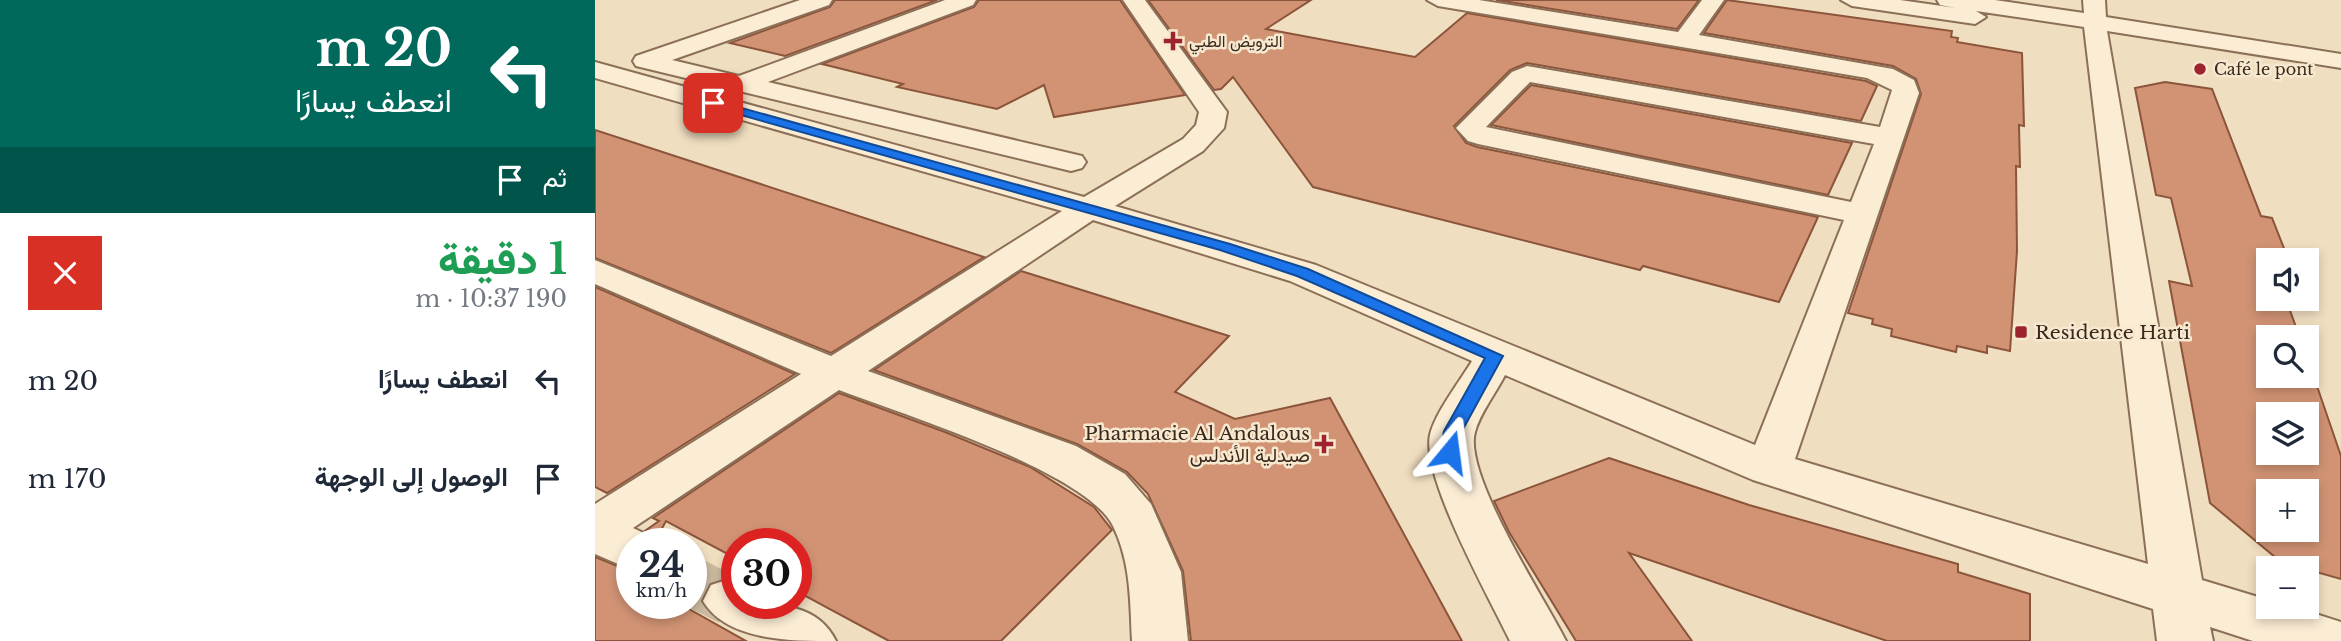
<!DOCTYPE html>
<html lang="ar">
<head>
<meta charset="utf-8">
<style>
	:root { --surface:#fff; --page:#f6f6f7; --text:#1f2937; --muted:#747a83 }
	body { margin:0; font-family:"Libre Baskerville",Vazirmatn,serif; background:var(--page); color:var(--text); direction:rtl; height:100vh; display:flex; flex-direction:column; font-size:26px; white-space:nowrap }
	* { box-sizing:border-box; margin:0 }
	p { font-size:23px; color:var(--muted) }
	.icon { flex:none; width:38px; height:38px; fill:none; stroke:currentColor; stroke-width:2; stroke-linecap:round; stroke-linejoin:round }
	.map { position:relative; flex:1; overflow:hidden; direction:ltr }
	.drawer { display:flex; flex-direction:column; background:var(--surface); width:595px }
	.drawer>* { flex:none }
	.top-card { background:#00695c; color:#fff; overflow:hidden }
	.tools { position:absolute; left:1661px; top:248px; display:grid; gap:14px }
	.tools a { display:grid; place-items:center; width:63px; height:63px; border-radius:0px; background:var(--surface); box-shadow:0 4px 10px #0003; font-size:35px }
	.speed { position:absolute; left:21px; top:528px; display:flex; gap:14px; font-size:35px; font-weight:700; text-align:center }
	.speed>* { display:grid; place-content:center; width:91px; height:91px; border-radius:50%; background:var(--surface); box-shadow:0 4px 10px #0003; line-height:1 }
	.speed small { font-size:18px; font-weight:400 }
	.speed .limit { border:10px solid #d22; background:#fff; color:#111 }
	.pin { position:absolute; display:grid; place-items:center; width:60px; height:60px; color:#fff; margin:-30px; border-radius:14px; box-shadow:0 4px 10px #0006 }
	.me { position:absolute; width:77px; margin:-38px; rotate:16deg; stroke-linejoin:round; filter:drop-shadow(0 0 5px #0008) }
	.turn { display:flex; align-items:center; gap:24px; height:147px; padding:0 28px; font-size:32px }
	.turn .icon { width:91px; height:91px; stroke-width:2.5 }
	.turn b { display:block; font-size:49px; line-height:60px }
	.then { display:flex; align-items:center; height:66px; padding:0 28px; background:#0003; gap:14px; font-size:26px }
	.round { display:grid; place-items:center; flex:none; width:74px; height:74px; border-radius:0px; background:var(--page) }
	.summary { display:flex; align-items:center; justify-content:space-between; height:119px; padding:0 28px }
	h1 { font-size:42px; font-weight:800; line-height:52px; color:#1e9e55 }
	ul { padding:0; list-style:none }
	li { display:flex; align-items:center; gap:21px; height:98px; padding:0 28px }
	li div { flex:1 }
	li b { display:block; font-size:26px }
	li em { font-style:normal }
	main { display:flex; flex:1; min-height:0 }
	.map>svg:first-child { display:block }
</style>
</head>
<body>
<main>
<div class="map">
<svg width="1746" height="641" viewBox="0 0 1746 641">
	<rect width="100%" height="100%" fill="#f0dec0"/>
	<!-- building -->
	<g fill="#d19374" stroke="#8b553b" stroke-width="2" fill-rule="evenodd">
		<path d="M 240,0 L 342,0 L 190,56 L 135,43 L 235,7 Z"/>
		<path d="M 384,0 L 525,0 L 590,95 L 459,117 L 449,85 L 402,109 L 302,87 L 308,84 L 227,64 L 379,7 Z"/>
		<path d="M 553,0 L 716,0 L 671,29 L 820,57 L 872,13 L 1271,81 L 1282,86 L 1266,121 L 932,63 L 915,70 L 859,126 L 871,143 L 882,147 L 1223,217 L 1184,302 L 1048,266 L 1045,270 L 718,187 L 638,77 L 626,89 L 619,90 Z"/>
		<path d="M 901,0 L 1104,0 L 1082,29 Z"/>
		<path d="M 1132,0 L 1357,31 L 1356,37 L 1363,38 L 1362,42 L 1427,53 L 1429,126 L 1424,125 L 1425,167 L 1421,166 L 1422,251 L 1415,351 L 1392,346 L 1392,353 L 1362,346 L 1361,352 L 1296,336 L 1297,329 L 1277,324 L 1278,319 L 1253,313 L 1326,94 L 1321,79 L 1298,66 L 1109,33 Z"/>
		<path d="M 1570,82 L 1617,89 L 1666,216 L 1677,218 L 1694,261 L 1673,261 L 1673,299 L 1709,299 L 1712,309 L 1693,305 L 1705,338 L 1673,338 L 1673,376 L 1712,376 L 1712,357 L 1746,456 L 1746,579 L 1686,562 L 1615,503 L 1574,281 L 1597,286 L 1576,198 L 1561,195 L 1540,88 ZM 1673,415 L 1712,415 L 1712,453 L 1673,453 ZM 1673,492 L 1712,492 L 1712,530 L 1673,530 Z"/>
		<path d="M 936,85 L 1257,143 L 1233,195 L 896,125 Z"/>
		<path d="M 0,130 L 389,257 L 236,353 L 0,258 Z"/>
		<path d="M 426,271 L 634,336 L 580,392 L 640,419 L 735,398 L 867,641 L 596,641 L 588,571 L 553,494 L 532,472 L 482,444 L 279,370 Z"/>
		<path d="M 0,287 L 200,374 L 12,493 L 0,487 Z"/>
		<path d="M 244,393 L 350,432 L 435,467 L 499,507 L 517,530 L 406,641 L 294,641 L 201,591 L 201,544 L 142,544 L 142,559 L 71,521 L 60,541 L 50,531 L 64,521 L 58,518 Z"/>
		<path d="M 1014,458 L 1154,505 L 1363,564 L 1363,572 L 1435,594 L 1435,641 L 1292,641 L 1034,553 L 1097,641 L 981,641 L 914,532 L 899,501 Z"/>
		<path d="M 0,557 L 37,572 L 37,604 L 85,604 L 151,641 L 0,641 Z"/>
	</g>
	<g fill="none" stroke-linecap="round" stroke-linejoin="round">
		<!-- minor-tunnel -->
		<path stroke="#cbba9f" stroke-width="49" stroke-dasharray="49 24" stroke-linecap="butt" d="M 96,581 L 135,601"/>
		<defs>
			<g id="minor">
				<path d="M 205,0 L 237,0 L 234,5 L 77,60 L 144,76 L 350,0 L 381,0 L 378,5 L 173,82 L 487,156 L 491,162 L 487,168 L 476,171 L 41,66 L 38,61 L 41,56 Z"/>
				<path d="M 528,0 L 550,0 L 632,112 L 629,128 L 608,151 L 520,206 L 721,265 L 1160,445 L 1249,220 L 883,144 L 873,141 L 861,128 L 917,72 L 932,66 L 1285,127 L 1297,90 L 1272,78 L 843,6 L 832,0 L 884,0 L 1083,32 L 1107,0 L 1129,0 L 1104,35 L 1298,69 L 1319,80 L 1324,93 L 1200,459 L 1553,564 L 1489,27 L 1381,11 L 1391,17 L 1380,24 L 1257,6 L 1246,0 L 1305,0 L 1361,8 L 1345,5 L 1342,0 L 1400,0 L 1489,13 L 1488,0 L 1510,0 L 1511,17 L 1746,54 L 1746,68 L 1512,31 L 1607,580 L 1673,600 L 1673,607 L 1699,607 L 1746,622 L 1746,641 L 1658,641 L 1615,627 L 1618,641 L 1562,641 L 1558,609 L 1158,480 L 910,375 C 901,393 885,413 880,432 C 868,475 949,597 971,641 L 915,641 C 894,597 826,477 835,435 C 840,413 865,381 877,361 L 695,281 L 498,220 L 273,371 L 481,446 L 530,474 L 556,504 L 586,572 L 593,641 L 537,641 C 535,601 536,563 518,526 C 491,471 306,414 244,390 L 38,528 L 55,536 L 59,544 L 37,544 L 37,570 L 0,554 L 0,504 L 206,374 L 0,284 L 0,260 L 236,356 L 467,211 L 0,78 L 0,62 L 489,197 L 588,139 L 601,125 L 604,112 ZM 935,82 L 1279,144 L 1256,202 L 891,127 Z"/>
				<path d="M 135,579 L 142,581 L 142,604 C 180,604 222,602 241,641 C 195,641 132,641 108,601 L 116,585 Z"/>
			</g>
		</defs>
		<!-- minor casing -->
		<use href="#minor" stroke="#8b6f57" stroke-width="4"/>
		<!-- minor -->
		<use href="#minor" fill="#fbecd4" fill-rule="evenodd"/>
	</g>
	<!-- route -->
	<path fill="#1a73e8" stroke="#114b97" stroke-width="2" d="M 118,100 L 635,244 L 713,269 L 908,356 L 867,431 L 861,456 L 848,456 L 845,452 L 849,431 L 890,358 L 702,276 L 625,250 L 114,106 L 113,103 Z"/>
	<!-- markers -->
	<g fill="#9d232e" stroke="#f7e9d0" stroke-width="2.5">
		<path d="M574.5 30.5h7v7h7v7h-7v7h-7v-7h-7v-7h7z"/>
		<circle cx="1605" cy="69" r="7"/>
		<rect x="1419" y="325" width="14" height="14" rx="3.5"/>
		<path d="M725.5 433.5h7v7h7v7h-7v7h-7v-7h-7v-7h7z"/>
	</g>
	<g text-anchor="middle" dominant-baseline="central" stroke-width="5" stroke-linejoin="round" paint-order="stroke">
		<!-- far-poi labels -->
		<g font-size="16" fill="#39281c" stroke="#f7e9d0" text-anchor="start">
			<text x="594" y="41">الترويض الطبي</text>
			<text x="1619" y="69">Café le pont</text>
		</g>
		<!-- poi labels -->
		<g font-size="19" fill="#39281c" stroke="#f7e9d0" text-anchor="start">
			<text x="1440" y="332">Residence Harti</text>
			<text x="715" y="433" text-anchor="end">Pharmacie Al Andalous<tspan x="715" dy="22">صيدلية الأندلس</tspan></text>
		</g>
	</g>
</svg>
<div class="tools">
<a><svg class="icon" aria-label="sound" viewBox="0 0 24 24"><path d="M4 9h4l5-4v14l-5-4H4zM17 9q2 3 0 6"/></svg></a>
<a><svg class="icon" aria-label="search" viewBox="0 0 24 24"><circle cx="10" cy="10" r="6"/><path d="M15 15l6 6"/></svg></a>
<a><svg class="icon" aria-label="layers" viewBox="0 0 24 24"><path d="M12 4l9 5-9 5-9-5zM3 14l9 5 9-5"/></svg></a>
<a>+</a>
<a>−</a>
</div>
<div class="speed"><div>24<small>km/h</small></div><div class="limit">30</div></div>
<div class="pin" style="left:118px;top:103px;background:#d93025"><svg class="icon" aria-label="arrive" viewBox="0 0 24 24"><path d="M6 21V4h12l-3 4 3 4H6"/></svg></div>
<svg class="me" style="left:855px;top:452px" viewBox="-20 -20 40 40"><path d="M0-17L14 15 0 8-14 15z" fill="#1a73e8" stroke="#fff" stroke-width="4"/></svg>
</div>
<section class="drawer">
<div class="top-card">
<div class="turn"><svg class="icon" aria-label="left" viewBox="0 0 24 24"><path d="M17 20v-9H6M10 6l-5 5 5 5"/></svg><div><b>20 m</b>انعطف يسارًا</div></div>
<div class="then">ثم<svg class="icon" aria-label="arrive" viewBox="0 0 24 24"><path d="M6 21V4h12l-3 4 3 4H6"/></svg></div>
</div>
<div class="summary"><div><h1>1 دقيقة</h1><p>190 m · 10:37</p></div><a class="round" style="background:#d93025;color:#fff"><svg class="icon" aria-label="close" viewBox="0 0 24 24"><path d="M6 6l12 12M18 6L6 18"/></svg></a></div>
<ul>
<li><svg class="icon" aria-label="left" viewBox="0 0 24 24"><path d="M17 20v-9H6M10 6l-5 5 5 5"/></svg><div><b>انعطف يسارًا</b></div><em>20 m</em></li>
<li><svg class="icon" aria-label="arrive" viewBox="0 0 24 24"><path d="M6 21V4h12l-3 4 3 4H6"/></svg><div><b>الوصول إلى الوجهة</b></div><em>170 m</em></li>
</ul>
</section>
</main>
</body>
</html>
